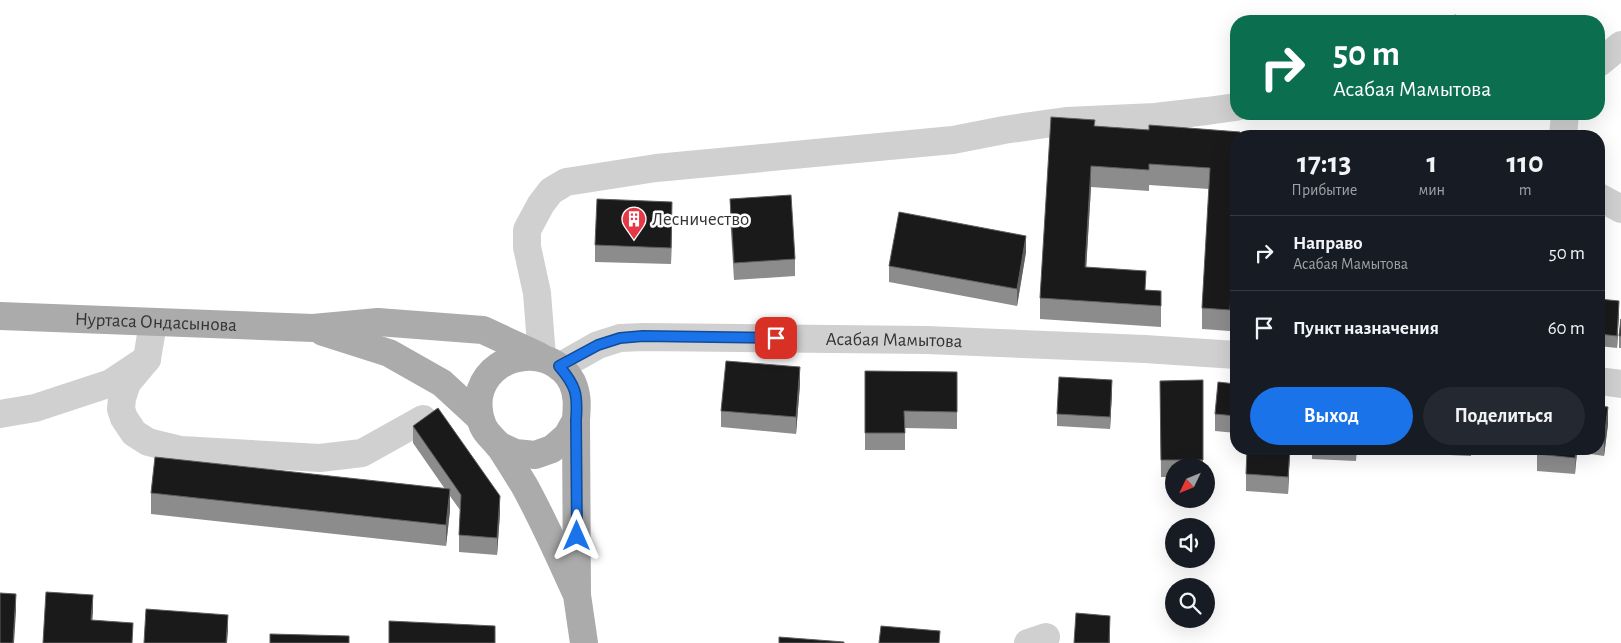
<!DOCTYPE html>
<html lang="ru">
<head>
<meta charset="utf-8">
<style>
	:root { --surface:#171b24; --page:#242831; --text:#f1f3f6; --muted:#9ea1a6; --line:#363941; --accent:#1a73e8 }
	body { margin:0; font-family:"Alegreya Sans",sans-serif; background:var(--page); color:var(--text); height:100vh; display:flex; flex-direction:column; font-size:19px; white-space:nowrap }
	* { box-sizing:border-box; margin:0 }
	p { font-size:16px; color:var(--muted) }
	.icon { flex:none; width:28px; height:28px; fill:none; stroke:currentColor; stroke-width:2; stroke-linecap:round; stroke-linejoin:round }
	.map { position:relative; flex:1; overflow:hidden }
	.drawer { position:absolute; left:1230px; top:130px; width:375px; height:325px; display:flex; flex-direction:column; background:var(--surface); border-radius:20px; box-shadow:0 5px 20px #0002 }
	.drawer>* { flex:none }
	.hud { position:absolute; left:1230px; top:15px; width:375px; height:105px; border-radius:20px; box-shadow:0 5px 20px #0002; background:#0b6e4f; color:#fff; overflow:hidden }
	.needle { width:32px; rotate:227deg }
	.buttons { position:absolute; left:1165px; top:458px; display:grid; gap:10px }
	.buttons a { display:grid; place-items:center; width:50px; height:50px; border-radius:50%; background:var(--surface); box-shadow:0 5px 20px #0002; font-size:25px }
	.pin { position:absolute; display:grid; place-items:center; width:42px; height:42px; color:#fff; margin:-21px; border-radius:10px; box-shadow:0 2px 8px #0006 }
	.me { position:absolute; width:55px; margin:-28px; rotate:0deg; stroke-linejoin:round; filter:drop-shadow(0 0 4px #0008) }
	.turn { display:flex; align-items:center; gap:18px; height:105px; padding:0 20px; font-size:22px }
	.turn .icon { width:65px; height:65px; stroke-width:2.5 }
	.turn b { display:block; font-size:35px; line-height:42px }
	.eta { display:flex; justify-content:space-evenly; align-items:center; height:85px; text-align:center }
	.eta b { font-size:30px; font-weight:700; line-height:35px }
	.primary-button { display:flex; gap:10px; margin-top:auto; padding:10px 20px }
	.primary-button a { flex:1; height:58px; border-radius:30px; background:var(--accent); color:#fff; font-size:20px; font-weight:700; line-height:58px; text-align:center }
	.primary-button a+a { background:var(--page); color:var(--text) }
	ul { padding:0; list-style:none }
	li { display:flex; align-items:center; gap:15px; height:75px; padding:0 20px; border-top:1px solid var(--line) }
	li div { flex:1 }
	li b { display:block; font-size:19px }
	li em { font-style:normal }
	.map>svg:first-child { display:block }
</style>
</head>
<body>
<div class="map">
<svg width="1621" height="643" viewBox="0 0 1621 643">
	<rect width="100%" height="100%" fill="#fff"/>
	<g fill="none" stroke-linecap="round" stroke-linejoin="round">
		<!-- minor -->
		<g stroke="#d0d0d0" stroke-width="28">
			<path d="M 1599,63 L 1621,45"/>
			<path d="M 1563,136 L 1565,114"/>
			<path d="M 1599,197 L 1621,209"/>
			<path d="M 542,357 L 537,293 L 527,247 L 527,230 L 541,204 L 551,191 L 566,182 L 656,168 L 953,140 L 1004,130 L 1066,121 L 1155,117 L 1207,111 L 1236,107"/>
			<path d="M 147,359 L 127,383 L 122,398 L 121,409 L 124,418 L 134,433 L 148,442 L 181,450 L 320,458 L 362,453 L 423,419"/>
			<path id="s1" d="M 559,367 L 598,345 L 620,338 L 643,337 L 927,340 L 1145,349 L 1236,355"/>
			<path d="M 1599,381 L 1621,384"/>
			<path d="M 0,414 L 35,408 L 111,383 L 147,359 L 153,323"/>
			<path d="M 1028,643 L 1046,637"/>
		</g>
		<!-- major -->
		<g stroke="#ababab" stroke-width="28">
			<path id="s2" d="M 0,316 L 313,328 L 378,322 L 483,330 L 539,356"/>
			<path d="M 323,332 L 389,353 L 442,383 L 480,418"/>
			<path d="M 498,445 L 515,453 L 535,455 L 552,449 L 567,436 L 576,420"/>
			<path d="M 577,595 C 560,558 544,521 524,485 C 516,472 508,459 500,447 C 494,439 487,435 483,426 C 478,415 477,400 481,389 C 495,350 553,345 572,382 C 578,395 577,406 576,420 L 577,595 L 584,643"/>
		</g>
	</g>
	<!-- wall -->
	<g fill="#8c8c8c">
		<path d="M 1095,126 L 1236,136 L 1236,221 L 1230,331 L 1202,329 L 1202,308 L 1209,189 L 1149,185 L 1149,191 L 1091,187 L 1086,267 L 1146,290 L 1161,291 L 1161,327 L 1040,319 L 1040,298 Z"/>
		<path d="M 730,199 L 795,259 L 795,276 L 734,280 L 730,216 Z"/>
		<path d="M 672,219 L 671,264 L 595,262 L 595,245 Z"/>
		<path d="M 1026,252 L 1017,306 L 889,282 L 889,266 Z"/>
		<path d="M 1599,299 L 1619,313 L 1617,348 L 1599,346 Z"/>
		<path d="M 1621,319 L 1621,348 L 1619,348 L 1619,336 Z"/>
		<path d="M 865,371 L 957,372 L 957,429 L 905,428 L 905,450 L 865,450 Z"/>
		<path d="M 1203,380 L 1203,466 L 1174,466 L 1174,477 L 1161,477 L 1160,381 Z"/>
		<path d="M 800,384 L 796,434 L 721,427 L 721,411 Z"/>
		<path d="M 1236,384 L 1236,433 L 1215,431 L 1215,414 Z"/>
		<path d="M 1112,392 L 1110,429 L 1057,426 L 1057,414 Z"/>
		<path d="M 1599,406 L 1608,424 L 1604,456 L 1577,452 L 1575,474 L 1537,471 L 1537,449 L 1599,449 Z"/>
		<path d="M 413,426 L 500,513 L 497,555 L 459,552 L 459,535 L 460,510 L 450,496 L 450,510 L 446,546 L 151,514 L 151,493 L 445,489 L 413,443 Z"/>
		<path d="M 1290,449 L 1288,494 L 1246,491 L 1246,474 Z"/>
		<path d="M 1312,449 L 1357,449 L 1356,461 L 1312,459 Z"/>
		<path d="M 1406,449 L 1471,449 L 1471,456 L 1406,453 Z"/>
	</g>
	<!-- shaded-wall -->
	<g fill="#5f5f5f">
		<path d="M 1091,166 L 1091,187 L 1085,288 L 1085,267 Z"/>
		<path d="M 1236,200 L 1236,221 L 1230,331 L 1230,310 Z"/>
		<path d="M 672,202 L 672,219 L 671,264 L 671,248 Z"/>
		<path d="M 1026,236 L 1026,252 L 1017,306 L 1017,289 Z"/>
		<path d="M 1619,301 L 1619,313 L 1617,348 L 1617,336 Z"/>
		<path d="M 800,367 L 800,384 L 796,434 L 796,417 Z"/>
		<path d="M 1112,380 L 1112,392 L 1110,429 L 1110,417 Z"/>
		<path d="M 1608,407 L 1608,424 L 1604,456 L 1604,439 Z"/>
		<path d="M 1290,449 L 1288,494 L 1288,477 Z"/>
		<path d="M 1576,449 L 1577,449 L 1577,452 L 1575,474 Z"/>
		<path d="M 450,489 L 450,510 L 446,546 L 446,525 Z"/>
		<path d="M 500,496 L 500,513 L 497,555 L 497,538 Z"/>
		<path d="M 16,594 L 16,611 L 14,643 L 13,643 Z"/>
		<path d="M 93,595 L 93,612 L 91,637 L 91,620 Z"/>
		<path d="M 228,615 L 228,631 L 227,643 L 226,643 Z"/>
		<path d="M 1110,616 L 1110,643 L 1109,643 Z"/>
	</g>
	<!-- building -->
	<g fill="#1a1a1a" stroke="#5f5f5f">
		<path d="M 1456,15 L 1457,21 L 1430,21 Z"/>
		<path d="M 1051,117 L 1095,120 L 1094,126 L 1149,130 L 1149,125 L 1240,132 L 1240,136 L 1236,136 L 1236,200 L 1230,310 L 1202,308 L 1210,168 L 1149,164 L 1149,170 L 1091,166 L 1085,267 L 1146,271 L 1145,290 L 1161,291 L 1161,306 L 1040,298 Z"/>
		<path d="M 791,195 L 795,259 L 734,263 L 730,199 Z"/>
		<path d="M 597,199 L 672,202 L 671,248 L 595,245 Z"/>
		<path d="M 899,212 L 1026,236 L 1017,289 L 889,266 Z"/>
		<path d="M 1599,299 L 1619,301 L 1617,336 L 1599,334 Z"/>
		<path d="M 1621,319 L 1621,336 L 1619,336 Z"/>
		<path d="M 726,361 L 800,367 L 796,417 L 721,411 Z"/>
		<path d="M 865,371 L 957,372 L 957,412 L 904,411 L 905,433 L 865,433 Z"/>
		<path d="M 1059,377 L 1112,380 L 1110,417 L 1057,414 Z"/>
		<path d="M 1203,380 L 1203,460 L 1161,460 L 1160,381 Z"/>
		<path d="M 1218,382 L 1236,384 L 1236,416 L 1215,414 Z"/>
		<path d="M 1599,406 L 1608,407 L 1604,439 L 1599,438 Z"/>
		<path d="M 438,408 L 500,496 L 497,538 L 459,535 L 461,495 L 413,426 Z"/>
		<path d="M 1247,449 L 1290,449 L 1288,477 L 1246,474 Z"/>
		<path d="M 1537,449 L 1576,449 L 1575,458 L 1537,454 Z"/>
		<path d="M 155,457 L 450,489 L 446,525 L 151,493 Z"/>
		<path d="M 46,592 L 93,595 L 91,620 L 133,623 L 132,643 L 43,643 Z"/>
		<path d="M 0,593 L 16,594 L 13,643 L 0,643 Z"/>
		<path d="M 146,609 L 228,615 L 226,643 L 144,643 Z"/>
		<path d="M 1076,613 L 1110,616 L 1109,643 L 1074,643 Z"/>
		<path d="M 389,621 L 495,626 L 495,643 L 389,643 Z"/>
		<path d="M 881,626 L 940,631 L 939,643 L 879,643 Z"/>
		<path d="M 270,634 L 349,636 L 349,643 L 270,643 Z"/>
		<path d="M 779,637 L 844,642 L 844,643 L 779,643 Z"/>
	</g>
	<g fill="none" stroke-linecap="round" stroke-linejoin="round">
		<defs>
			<path id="route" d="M 577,536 L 576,420 C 578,394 576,386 559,366 L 598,345 L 620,338 L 643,336 L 776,338"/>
		</defs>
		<!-- route casing -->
		<use href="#route" stroke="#114b97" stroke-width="12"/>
		<!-- route -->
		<use href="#route" stroke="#1a73e8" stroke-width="9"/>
	</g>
	<!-- icons -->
	<defs>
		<symbol id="building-pin" viewBox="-11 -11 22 30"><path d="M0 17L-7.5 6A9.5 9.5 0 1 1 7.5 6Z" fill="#e63946" stroke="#fff"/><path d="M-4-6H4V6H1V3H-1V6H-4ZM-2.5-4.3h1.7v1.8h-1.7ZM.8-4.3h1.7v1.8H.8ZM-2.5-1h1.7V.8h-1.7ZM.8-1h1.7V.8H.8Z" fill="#fff"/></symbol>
	</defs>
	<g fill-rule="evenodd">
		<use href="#building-pin" x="620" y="205" width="28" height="38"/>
	</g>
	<g text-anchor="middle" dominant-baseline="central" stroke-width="5" stroke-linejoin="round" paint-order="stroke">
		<!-- poi labels -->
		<g font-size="19" fill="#333" stroke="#fff" text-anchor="start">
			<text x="652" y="219">Лесничество</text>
		</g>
		<!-- street labels -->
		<g font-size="19" fill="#333" stroke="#fff">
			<text stroke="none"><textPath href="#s2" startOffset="156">Нуртаса Ондасынова</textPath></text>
			<text stroke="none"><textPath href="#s1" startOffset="342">Асабая Мамытова</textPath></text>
		</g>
	</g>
</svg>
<div class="buttons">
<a><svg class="needle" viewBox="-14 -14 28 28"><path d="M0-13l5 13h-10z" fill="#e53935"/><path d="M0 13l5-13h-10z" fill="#9ea1a6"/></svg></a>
<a><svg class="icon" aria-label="sound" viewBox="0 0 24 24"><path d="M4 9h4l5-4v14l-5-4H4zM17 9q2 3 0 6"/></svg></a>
<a><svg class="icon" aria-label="search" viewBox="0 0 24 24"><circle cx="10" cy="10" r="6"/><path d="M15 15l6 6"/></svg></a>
</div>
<div class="pin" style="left:776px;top:338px;background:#d93025"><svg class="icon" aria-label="arrive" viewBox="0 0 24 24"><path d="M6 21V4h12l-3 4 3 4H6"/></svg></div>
<svg class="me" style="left:577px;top:536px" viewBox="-20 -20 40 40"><path d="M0-17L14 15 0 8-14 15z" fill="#1a73e8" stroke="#fff" stroke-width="4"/></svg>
<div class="hud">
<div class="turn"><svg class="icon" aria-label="right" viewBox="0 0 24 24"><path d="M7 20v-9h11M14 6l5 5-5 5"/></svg><div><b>50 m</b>Асабая Мамытова</div></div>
</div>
<section class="drawer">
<div class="eta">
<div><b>17:13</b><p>Прибытие</p></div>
<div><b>1</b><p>мин</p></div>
<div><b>110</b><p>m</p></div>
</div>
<ul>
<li><svg class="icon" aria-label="right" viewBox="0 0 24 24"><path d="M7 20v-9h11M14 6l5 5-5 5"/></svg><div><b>Направо</b><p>Асабая Мамытова</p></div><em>50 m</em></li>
<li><svg class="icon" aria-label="arrive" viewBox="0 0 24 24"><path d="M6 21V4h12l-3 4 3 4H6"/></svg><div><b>Пункт назначения</b></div><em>60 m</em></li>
</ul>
<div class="primary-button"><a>Выход</a><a>Поделиться</a></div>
</section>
</div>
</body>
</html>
